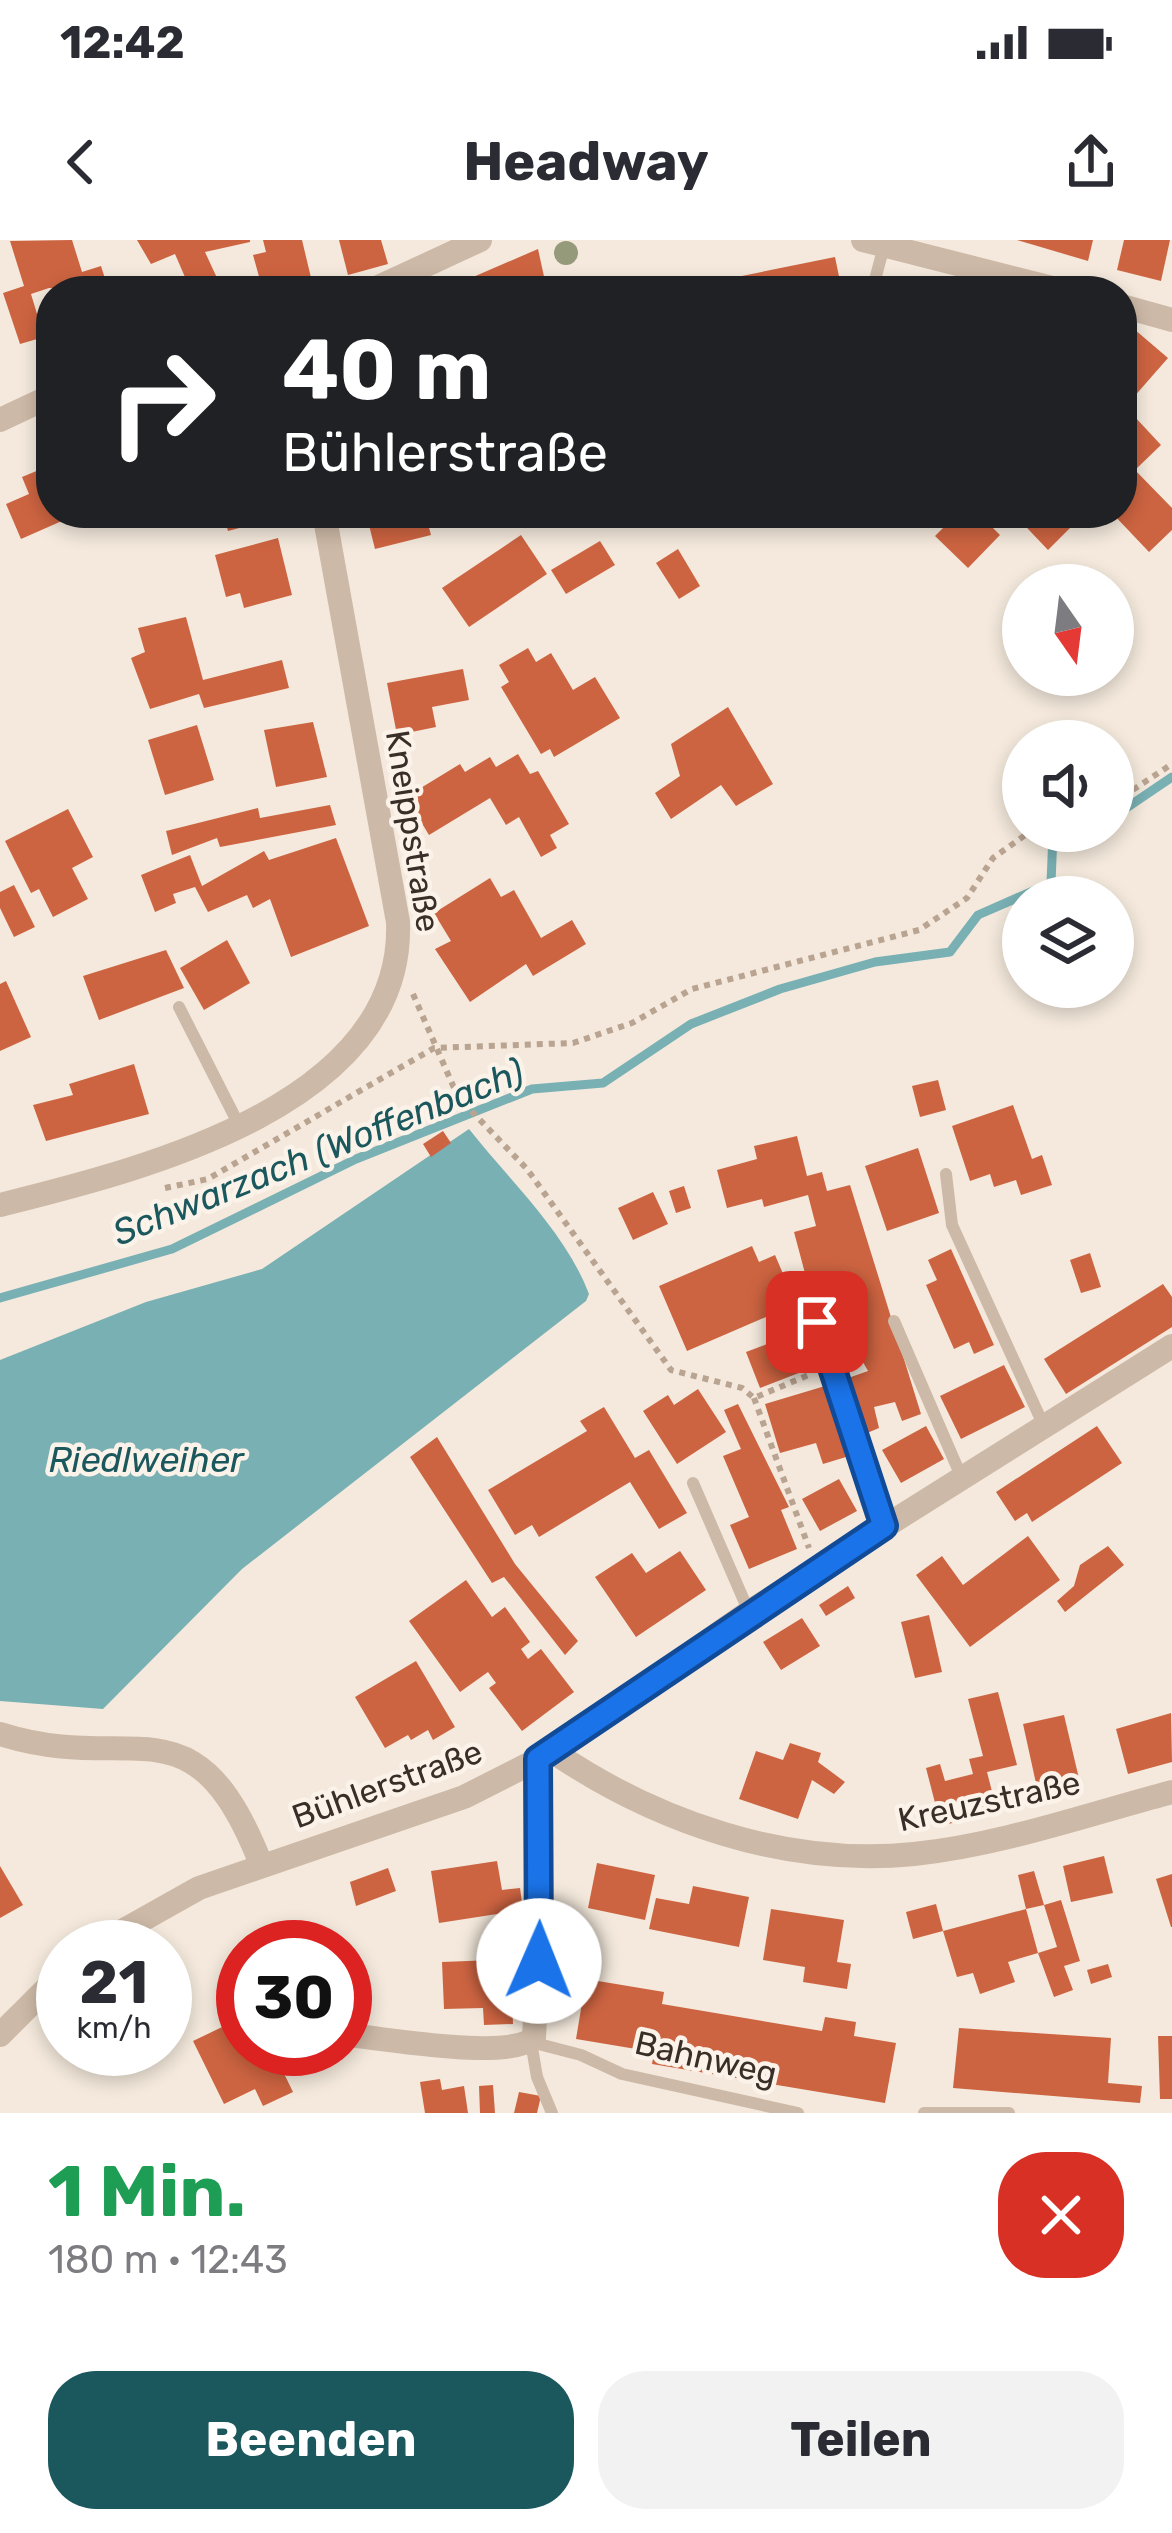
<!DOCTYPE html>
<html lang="de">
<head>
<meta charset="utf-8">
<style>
	:root { --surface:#fff; --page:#f2f2f3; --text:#2b2b33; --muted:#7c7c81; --accent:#1b585d }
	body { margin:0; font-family:Rubik,sans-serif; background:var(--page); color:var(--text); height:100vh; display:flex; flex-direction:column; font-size:45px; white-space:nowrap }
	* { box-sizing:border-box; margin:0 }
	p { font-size:39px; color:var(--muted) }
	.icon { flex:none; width:66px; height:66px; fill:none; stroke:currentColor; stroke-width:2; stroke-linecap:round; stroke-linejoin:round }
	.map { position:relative; height:1873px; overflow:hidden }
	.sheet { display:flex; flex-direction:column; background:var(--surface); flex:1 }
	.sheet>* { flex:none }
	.banner { position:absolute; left:36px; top:36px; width:1101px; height:252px; border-radius:48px; box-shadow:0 6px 18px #0003; background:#202124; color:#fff; overflow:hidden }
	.needle { width:78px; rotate:166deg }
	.buttons { position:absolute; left:1002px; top:324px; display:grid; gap:24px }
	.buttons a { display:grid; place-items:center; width:132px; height:132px; border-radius:50%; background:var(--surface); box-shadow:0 6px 18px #0003; font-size:60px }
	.speed { position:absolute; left:36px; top:1680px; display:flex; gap:24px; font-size:60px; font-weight:700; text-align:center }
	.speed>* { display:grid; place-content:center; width:156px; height:156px; border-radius:50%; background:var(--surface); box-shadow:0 6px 18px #0003; line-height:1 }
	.speed small { font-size:30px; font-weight:400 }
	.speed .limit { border:18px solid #d22; background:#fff; color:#111 }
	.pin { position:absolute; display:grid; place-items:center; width:102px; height:102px; color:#fff; margin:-51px; border-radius:24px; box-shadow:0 6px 18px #0006 }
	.me { position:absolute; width:132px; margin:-66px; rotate:1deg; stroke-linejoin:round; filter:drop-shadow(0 0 9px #0008) }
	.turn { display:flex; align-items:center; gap:42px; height:252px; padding:0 48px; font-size:54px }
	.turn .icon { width:156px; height:156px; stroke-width:2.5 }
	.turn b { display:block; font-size:84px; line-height:102px }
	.round { display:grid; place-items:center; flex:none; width:126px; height:126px; border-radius:48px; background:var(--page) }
	.summary { display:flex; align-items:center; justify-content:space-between; height:204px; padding:0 48px }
	h1 { font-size:72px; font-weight:700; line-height:90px; color:#1e9e55 }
	.cta { display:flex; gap:24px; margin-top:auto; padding:24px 48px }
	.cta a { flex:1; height:138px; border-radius:48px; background:var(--accent); color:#fff; font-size:48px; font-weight:700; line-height:138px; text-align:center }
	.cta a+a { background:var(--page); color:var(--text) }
	.status { display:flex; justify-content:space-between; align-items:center; height:84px; padding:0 60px; background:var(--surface); direction:ltr }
	.status svg { height:33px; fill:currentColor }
	header { display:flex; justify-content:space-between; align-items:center; height:156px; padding:0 48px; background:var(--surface); font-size:54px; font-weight:700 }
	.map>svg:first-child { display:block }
</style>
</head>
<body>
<div class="status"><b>12:42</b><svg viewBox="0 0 49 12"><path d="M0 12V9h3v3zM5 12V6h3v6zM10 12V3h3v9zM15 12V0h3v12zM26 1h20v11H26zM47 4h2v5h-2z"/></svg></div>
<header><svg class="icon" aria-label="back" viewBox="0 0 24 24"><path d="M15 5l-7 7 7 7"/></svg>Headway<svg class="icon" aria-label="share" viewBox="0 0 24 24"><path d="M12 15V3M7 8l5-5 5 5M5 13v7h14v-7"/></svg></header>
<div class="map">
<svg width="1172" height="1873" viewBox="0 0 1172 1873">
	<rect width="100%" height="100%" fill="#f4e9dc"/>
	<!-- water -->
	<path fill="#79b0b3" d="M 469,889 C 510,941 565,991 589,1054 L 586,1061 L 242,1329 L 103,1469 L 0,1461 L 0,1120 L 146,1062 L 262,1029 Z"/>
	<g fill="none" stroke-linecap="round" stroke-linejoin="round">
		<!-- stream -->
		<g stroke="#79b0b3" stroke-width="9">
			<path d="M 1113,577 L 1172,537"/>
			<path d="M 0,1058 L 172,1009 L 356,919 L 532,849 L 603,843 L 691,784 L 780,749 L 875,722 L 950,712 L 978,675 L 1051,643 L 1053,594 L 1062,591"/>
		</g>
	</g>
	<!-- building -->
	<g fill="#cd6441">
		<path d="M 72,0 L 82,32 L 101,26 L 109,51 L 49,48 L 31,54 L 44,97 L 20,104 L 3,53 L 24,46 L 10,1 Z"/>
		<path d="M 137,0 L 250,0 L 250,2 L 205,12 L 223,51 L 191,51 L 175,14 L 151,24 Z"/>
		<path d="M 263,0 L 302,0 L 313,46 L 263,51 L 253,15 L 266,12 Z"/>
		<path d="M 339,0 L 381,0 L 388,24 L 348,35 Z"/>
		<path d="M 1017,0 L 1093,0 L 1088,21 Z"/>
		<path d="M 1124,0 L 1170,0 L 1161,41 L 1117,30 Z"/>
		<path d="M 538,9 L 545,41 L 555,39 L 558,51 L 460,51 L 457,44 Z"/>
		<path d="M 835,17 L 842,51 L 729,51 L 727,39 Z"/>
		<path d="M 613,39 L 616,51 L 568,51 L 568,49 Z"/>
		<path d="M 685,40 L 687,51 L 638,51 L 638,49 Z"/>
		<path d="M 1134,89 L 1168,118 L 1125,167 L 1122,102 Z"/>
		<path d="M 1134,176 L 1161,205 L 1135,230 L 1172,268 L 1172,290 L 1149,312 L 1112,273 L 1122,273 L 1122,238 L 1127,233 L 1122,228 L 1122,188 Z"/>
		<path d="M 51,225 L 51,273 L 80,273 L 21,299 L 6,264 L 29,254 L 22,237 Z"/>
		<path d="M 223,273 L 279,273 L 280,277 L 228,291 Z"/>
		<path d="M 366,273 L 425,273 L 431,295 L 375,309 Z"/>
		<path d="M 958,273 L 978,273 L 1000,295 L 968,328 L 935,296 Z"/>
		<path d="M 1013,273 L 1064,273 L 1059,277 L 1070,288 L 1048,310 Z"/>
		<path d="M 521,295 L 547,334 L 469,387 L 442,348 Z"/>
		<path d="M 278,298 L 292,355 L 244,368 L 240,353 L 226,357 L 215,315 Z"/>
		<path d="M 600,301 L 615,325 L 566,354 L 551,330 Z"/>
		<path d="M 678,309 L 700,346 L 679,359 L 656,323 Z"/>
		<path d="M 186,377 L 203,440 L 282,420 L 289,448 L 204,468 L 199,454 L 150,469 L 131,418 L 145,412 L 138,388 Z"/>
		<path d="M 528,408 L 536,422 L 551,413 L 573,450 L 595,437 L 620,478 L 554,517 L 550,509 L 541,514 L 501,447 L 509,442 L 499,425 Z"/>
		<path d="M 463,429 L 469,460 L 432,467 L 436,487 L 397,495 L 387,443 Z"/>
		<path d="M 728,467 L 773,544 L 736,566 L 721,545 L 671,579 L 655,553 L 680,536 L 671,504 Z"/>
		<path d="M 313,482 L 327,537 L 276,547 L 264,490 Z"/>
		<path d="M 197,485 L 214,540 L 165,555 L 148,500 Z"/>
		<path d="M 518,514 L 530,534 L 538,531 L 569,584 L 550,595 L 557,608 L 541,617 L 519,577 L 506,585 L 490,558 L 429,595 L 406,557 L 460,524 L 465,532 L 490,517 L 496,527 Z"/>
		<path d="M 330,565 L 336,585 L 220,607 L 217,598 L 172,615 L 166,591 L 258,568 L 260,578 Z"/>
		<path d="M 68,569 L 93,617 L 72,628 L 88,659 L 53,677 L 39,649 L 31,653 L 5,601 Z"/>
		<path d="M 336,598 L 369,686 L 291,717 L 270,659 L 253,668 L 247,655 L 208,672 L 195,647 L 173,654 L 176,663 L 155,672 L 141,635 L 190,615 L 202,646 L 264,611 L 269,620 Z"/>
		<path d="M 490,638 L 501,657 L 514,650 L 541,698 L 572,680 L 586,704 L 533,736 L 526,724 L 470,762 L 435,709 L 451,701 L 434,673 Z"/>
		<path d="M 14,645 L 35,687 L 14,697 L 0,668 L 0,652 Z"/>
		<path d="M 227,700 L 250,743 L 204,770 L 180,728 Z"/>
		<path d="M 166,710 L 184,748 L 99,780 L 83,736 Z"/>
		<path d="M 6,741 L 31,797 L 0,811 L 0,744 Z"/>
		<path d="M 134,824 L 149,874 L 46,901 L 33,865 L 73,855 L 69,844 Z"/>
		<path d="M 938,840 L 946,870 L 920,877 L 912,846 Z"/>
		<path d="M 1013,865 L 1032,919 L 1042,915 L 1052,945 L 1021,955 L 1016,940 L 994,947 L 990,934 L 970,941 L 952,886 Z"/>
		<path d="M 443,891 L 451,903 L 431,917 L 423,904 Z"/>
		<path d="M 797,896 L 807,936 L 822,932 L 827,951 L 850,945 L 921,1174 L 902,1181 L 895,1162 L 874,1167 L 879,1188 L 860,1196 L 848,1138 L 868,1131 L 845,1090 L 863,1085 L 848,1043 L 810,1052 L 794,992 L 816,986 L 808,955 L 764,967 L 762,959 L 727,968 L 717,930 L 757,919 L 754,906 Z"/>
		<path d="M 918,908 L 939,973 L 887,991 L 865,926 Z"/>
		<path d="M 684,946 L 691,968 L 676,973 L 669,951 Z"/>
		<path d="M 653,952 L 668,984 L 633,1000 L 618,968 Z"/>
		<path d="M 752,1006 L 759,1022 L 775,1015 L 796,1064 L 687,1111 L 659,1046 Z"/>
		<path d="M 951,1009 L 994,1105 L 974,1114 L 969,1102 L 954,1109 L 926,1045 L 937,1040 L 928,1020 Z"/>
		<path d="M 1090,1013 L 1101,1047 L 1081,1053 L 1070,1020 Z"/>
		<path d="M 1163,1044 L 1172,1057 L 1172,1087 L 1066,1154 L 1044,1119 Z"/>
		<path d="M 796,1093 L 809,1129 L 760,1148 L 746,1112 Z"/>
		<path d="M 1004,1125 L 1025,1167 L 961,1199 L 940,1156 Z"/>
		<path d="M 825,1146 L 846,1217 L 823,1224 L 816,1203 L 780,1213 L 765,1164 Z"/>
		<path d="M 698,1149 L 726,1192 L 677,1224 L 643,1171 L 668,1155 L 674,1165 Z"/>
		<path d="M 738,1164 L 789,1267 L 781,1270 L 797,1309 L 749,1329 L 730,1285 L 749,1277 L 723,1216 L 741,1209 L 724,1170 Z"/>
		<path d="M 604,1167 L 635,1218 L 649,1210 L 687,1273 L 659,1289 L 630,1242 L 539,1297 L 532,1285 L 515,1295 L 488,1250 L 587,1191 L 580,1181 Z"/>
		<path d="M 926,1186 L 944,1219 L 901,1243 L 882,1210 Z"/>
		<path d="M 1097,1186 L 1122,1223 L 1032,1282 L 1027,1273 L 1015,1281 L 996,1252 Z"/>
		<path d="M 437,1197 L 515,1324 L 578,1401 L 565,1415 L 504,1337 L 492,1343 L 410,1217 Z"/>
		<path d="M 839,1239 L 857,1271 L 820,1291 L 802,1259 Z"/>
		<path d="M 1028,1296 L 1060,1340 L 970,1407 L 916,1335 L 942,1316 L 963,1345 Z"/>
		<path d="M 1108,1306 L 1124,1325 L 1065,1372 L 1057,1361 L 1074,1346 L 1080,1325 Z"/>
		<path d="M 680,1311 L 706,1350 L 636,1397 L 595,1337 L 632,1313 L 646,1333 Z"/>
		<path d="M 466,1340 L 492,1377 L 505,1367 L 530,1402 L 521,1409 L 528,1419 L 541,1409 L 574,1452 L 522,1491 L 489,1448 L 496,1443 L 488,1432 L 460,1452 L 409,1381 Z"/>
		<path d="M 848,1346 L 855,1358 L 826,1376 L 819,1365 Z"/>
		<path d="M 929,1375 L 942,1432 L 915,1438 L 901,1382 Z"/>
		<path d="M 802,1378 L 820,1406 L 781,1430 L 763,1402 Z"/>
		<path d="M 416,1421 L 455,1487 L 433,1500 L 428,1490 L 411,1500 L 408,1495 L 385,1508 L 355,1457 Z"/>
		<path d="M 998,1452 L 1017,1525 L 987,1532 L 997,1571 L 941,1586 L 926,1528 L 940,1524 L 945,1541 L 973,1534 L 969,1519 L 983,1516 L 968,1459 Z"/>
		<path d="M 1171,1473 L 1172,1522 L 1128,1534 L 1116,1489 Z"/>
		<path d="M 1064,1475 L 1081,1547 L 1039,1557 L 1023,1484 Z"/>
		<path d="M 790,1503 L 821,1513 L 818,1522 L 845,1542 L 834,1554 L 812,1540 L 798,1579 L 739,1559 L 756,1511 L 783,1520 Z"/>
		<path d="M 1104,1616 L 1113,1653 L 1071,1662 L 1063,1626 Z"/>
		<path d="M 497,1621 L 502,1650 L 520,1648 L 523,1670 L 439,1683 L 431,1631 Z"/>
		<path d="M 597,1623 L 655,1635 L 645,1680 L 588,1668 Z"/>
		<path d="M 0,1626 L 23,1665 L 0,1678 Z"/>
		<path d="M 388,1628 L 396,1651 L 356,1666 L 350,1642 Z"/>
		<path d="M 1034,1631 L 1044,1665 L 1061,1660 L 1080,1721 L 1064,1726 L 1073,1750 L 1054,1757 L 1038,1713 L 1057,1707 L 1044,1665 L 1026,1669 L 1018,1635 Z"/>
		<path d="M 1172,1634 L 1172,1687 L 1171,1687 L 1156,1639 Z"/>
		<path d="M 693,1646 L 749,1657 L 739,1707 L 649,1689 L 656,1658 L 689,1664 Z"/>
		<path d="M 936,1664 L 943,1691 L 913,1699 L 906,1672 Z"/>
		<path d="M 771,1669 L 844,1680 L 837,1722 L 851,1724 L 847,1749 L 803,1742 L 805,1727 L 763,1720 Z"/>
		<path d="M 1026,1669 L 1038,1713 L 1008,1722 L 1015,1742 L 980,1754 L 973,1733 L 957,1737 L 943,1691 Z"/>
		<path d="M 493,1720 L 495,1757 L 512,1757 L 513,1784 L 484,1785 L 483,1768 L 444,1769 L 442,1722 Z"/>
		<path d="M 1108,1724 L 1112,1737 L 1091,1744 L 1087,1730 Z"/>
		<path d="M 586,1739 L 664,1752 L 662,1764 L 822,1791 L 825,1777 L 856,1782 L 854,1796 L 896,1803 L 885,1863 L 652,1824 L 654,1812 L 576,1799 Z"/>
		<path d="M 243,1777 L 243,1809 L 272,1809 L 293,1852 L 263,1866 L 255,1849 L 224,1864 L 193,1801 Z"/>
		<path d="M 959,1788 L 1111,1798 L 1108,1843 L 1142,1846 L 1140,1863 L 953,1848 Z"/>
		<path d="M 1158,1796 L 1172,1796 L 1172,1859 L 1160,1859 Z"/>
		<path d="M 440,1839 L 442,1850 L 464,1846 L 468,1873 L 425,1873 L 420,1842 Z"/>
		<path d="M 493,1845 L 495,1873 L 480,1873 L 479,1846 Z"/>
		<path d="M 519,1852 L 541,1856 L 537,1873 L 514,1873 Z"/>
	</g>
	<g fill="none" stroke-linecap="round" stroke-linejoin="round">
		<!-- path -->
		<g stroke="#b9a391" stroke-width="6" stroke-dasharray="6 6" stroke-linecap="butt">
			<path d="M 1113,563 L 1172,524"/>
			<path d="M 413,754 L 458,857 L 527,929 L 671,1130 L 742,1148 L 754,1158 L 811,1134"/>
			<path d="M 165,948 L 208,939 L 434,808 L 573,803 L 632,783 L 692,749 L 919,690 L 967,658 L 993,618 L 1031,591"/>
			<path d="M 754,1158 L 809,1308"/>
		</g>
		<!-- lane -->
		<g stroke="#cdb9a7" stroke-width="12">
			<path d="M 872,51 L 884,6"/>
			<path d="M 179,767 L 241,889"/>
			<path d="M 946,934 L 952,985 L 1043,1184"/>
			<path d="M 894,1081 L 961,1236"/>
			<path d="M 693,1243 L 749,1372"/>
			<path d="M 552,1873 L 537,1837 L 531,1802 L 581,1815 L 622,1834 L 798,1873"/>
			<path d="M 924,1873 L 1009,1873"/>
		</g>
		<!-- street -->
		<g stroke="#cdb9a7" stroke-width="24">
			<path d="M 863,0 L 1064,51"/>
			<path d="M 370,51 L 480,0"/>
			<path d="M 1122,66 L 1172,80"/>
			<path d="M 0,180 L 51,156"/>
			<path d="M 0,965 C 139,930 405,866 398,682 L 324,273"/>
			<path d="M 817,1082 L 884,1285"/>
			<path d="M 0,1494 C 134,1537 193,1451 261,1624"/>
			<path d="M 552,1511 C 656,1582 786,1627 914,1614 C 1001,1605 1088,1574 1172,1552"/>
			<path d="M 94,1707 L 199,1648 L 464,1557 L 539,1519 L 749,1372 L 1172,1106"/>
			<path d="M 0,1795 L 63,1732"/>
			<path d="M 346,1795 C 385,1798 506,1821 534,1798 L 541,1648 L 539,1519"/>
		</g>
	</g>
	<!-- trees -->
	<circle fill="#959a7a" cx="566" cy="13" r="12"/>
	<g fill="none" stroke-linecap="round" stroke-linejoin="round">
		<defs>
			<path id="route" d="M 539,1721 L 538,1519 L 884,1286 L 817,1082"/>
		</defs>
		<!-- route casing -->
		<use href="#route" stroke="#114b97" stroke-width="30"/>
		<!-- route -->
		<use href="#route" stroke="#1a73e8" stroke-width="21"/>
	</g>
	<g text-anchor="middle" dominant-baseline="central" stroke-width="9" stroke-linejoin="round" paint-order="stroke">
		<!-- street labels -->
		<g font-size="33" fill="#392e28" stroke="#fbf3e9">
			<text transform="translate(413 591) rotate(81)">Kneippstraße</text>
			<text transform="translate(387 1544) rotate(-20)">Bühlerstraße</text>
			<text transform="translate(989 1561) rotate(-12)">Kreuzstraße</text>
			<text transform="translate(706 1818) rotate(13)">Bahnweg</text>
		</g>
		<!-- water labels -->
		<g font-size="36" font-style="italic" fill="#1b585d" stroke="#fbf3e9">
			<text transform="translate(318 912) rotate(-22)">Schwarzach (Woffenbach)</text>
			<text x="146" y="1219">Riedlweiher</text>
		</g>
	</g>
</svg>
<div class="buttons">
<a><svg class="needle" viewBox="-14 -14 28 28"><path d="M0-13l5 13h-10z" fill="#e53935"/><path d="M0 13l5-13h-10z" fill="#7c7c81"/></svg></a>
<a><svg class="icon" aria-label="sound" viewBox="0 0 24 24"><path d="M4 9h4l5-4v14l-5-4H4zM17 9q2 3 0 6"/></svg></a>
<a><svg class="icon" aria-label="layers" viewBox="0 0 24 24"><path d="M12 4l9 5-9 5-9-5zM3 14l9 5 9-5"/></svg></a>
</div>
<div class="speed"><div>21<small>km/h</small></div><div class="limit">30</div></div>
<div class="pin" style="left:817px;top:1082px;background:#d93025"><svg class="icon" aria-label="arrive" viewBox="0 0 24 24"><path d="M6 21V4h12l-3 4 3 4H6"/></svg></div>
<svg class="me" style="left:539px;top:1721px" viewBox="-20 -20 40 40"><circle r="19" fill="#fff"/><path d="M0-13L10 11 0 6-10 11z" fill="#1a73e8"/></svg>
<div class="banner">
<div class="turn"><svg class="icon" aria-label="right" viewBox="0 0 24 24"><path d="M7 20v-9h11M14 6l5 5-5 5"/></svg><div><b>40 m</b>Bühlerstraße</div></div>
</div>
</div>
<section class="sheet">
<div class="summary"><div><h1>1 Min.</h1><p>180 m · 12:43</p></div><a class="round" style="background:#d93025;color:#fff"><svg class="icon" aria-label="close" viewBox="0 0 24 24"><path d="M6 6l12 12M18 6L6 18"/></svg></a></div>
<div class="cta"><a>Beenden</a><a>Teilen</a></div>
</section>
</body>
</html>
